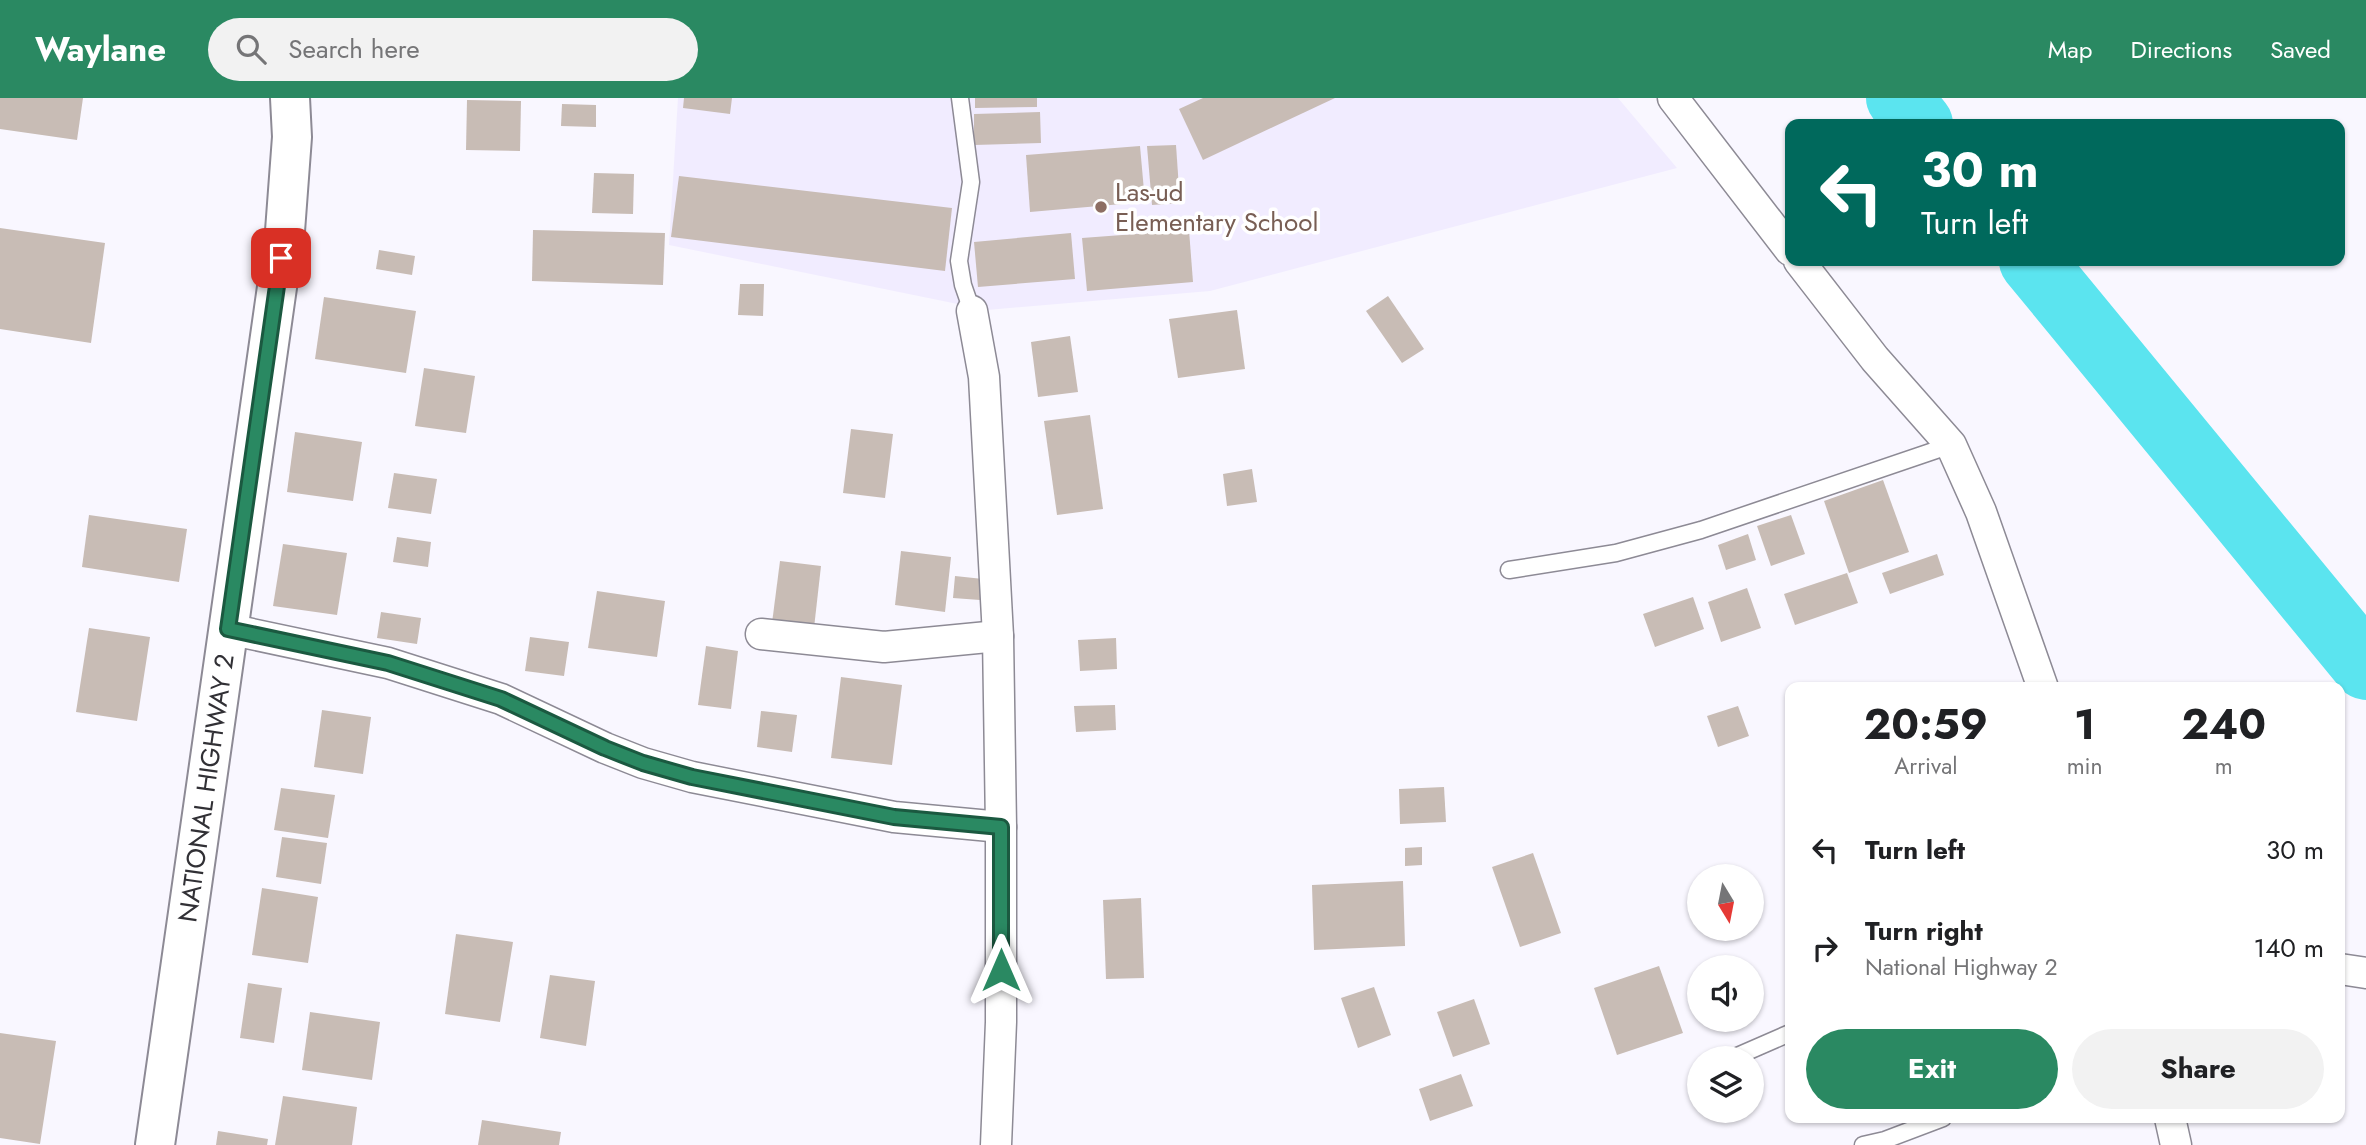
<!DOCTYPE html>
<html lang="en">
<head>
<meta charset="utf-8">
<style>
	:root { --surface:#fff; --page:#f2f2f2; --text:#202124; --muted:#757577; --accent:#2a8962 }
	body { margin:0; font-family:Jost,sans-serif; background:var(--page); color:var(--text); height:100vh; display:flex; flex-direction:column; font-size:26px; white-space:nowrap }
	* { box-sizing:border-box; margin:0 }
	p { font-size:23px; color:var(--muted) }
	.icon { flex:none; width:38px; height:38px; fill:none; stroke:currentColor; stroke-width:2; stroke-linecap:round; stroke-linejoin:round }
	.map { position:relative; flex:1; overflow:hidden }
	.sheet { position:absolute; left:1785px; top:584px; width:560px; height:441px; display:flex; flex-direction:column; background:var(--surface); border-radius:14px; box-shadow:0 2px 5px #0004 }
	.sheet>* { flex:none }
	.hud { position:absolute; left:1785px; top:21px; width:560px; height:147px; border-radius:14px; box-shadow:0 2px 5px #0004; background:#00695c; color:#fff; overflow:hidden }
	.needle { width:46px; rotate:170deg }
	.buttons { position:absolute; left:1687px; top:766px; display:grid; gap:14px }
	.buttons a { display:grid; place-items:center; width:77px; height:77px; border-radius:50%; background:var(--surface); box-shadow:0 2px 5px #0004; font-size:35px }
	.pin { position:absolute; display:grid; place-items:center; width:60px; height:60px; color:#fff; margin:-30px; border-radius:14px; box-shadow:0 4px 10px #0006 }
	.me { position:absolute; width:77px; margin:-38px; rotate:0deg; stroke-linejoin:round; filter:drop-shadow(0 0 5px #0008) }
	.turn { display:flex; align-items:center; gap:24px; height:147px; padding:0 21px; font-size:32px }
	.turn .icon { width:91px; height:91px; stroke-width:2.5 }
	.turn b { display:block; font-size:49px; line-height:60px }
	.eta { display:flex; justify-content:space-evenly; align-items:center; height:119px; text-align:center }
	.eta b { font-size:42px; font-weight:700; line-height:49px }
	.primary-button { display:flex; gap:14px; margin-top:auto; padding:14px 21px }
	.primary-button a { flex:1; height:80px; border-radius:42px; background:var(--accent); color:#fff; font-size:28px; font-weight:700; line-height:80px; text-align:center }
	.primary-button a+a { background:var(--page); color:var(--text) }
	ul { padding:0; list-style:none }
	li { display:flex; align-items:center; gap:21px; height:98px; padding:0 21px }
	li div { flex:1 }
	li b { display:block; font-size:26px }
	li em { font-style:normal }
	header { display:flex; align-items:center; gap:42px; box-sizing:border-box; height:98px; padding:0 35px; background:var(--accent); color:#fff }
	header strong { font-size:33px }
	nav { display:flex; gap:38px; margin-inline-start:auto; font-size:24px }
	.search { width:490px; height:63px; background:var(--page); display:flex; align-items:center; gap:18px; box-sizing:border-box; padding:0 24px; border-radius:38px; color:var(--muted); font-size:26px }
	.map>svg:first-child { display:block }
</style>
</head>
<body>
<header>
<strong>Waylane</strong>
<div class="search"><svg class="icon" aria-label="search" viewBox="0 0 24 24"><circle cx="10" cy="10" r="6"/><path d="M15 15l6 6"/></svg>Search here</div>
<nav><a>Map</a><a>Directions</a><a>Saved</a></nav>
</header>
<div class="map">
<svg width="2366" height="1047" viewBox="0 0 2366 1047">
	<rect width="100%" height="100%" fill="#f9f7ff"/>
	<!-- built -->
	<path fill="#f1ecff" d="M 678,0 L 1618,0 L 1677,70 L 1210,193 L 987,212 L 669,147 Z"/>
	<g fill="none" stroke-linecap="round" stroke-linejoin="round">
		<!-- river -->
		<g stroke="#5be4ef" stroke-width="66">
			<path d="M 1899,0 L 1920,26"/>
			<path d="M 2032,163 L 2366,569"/>
		</g>
	</g>
	<!-- building -->
	<g fill="#c8bcb5">
		<path d="M 0,0 L 83,0 L 77,42 L 0,31 Z"/>
		<path d="M 684,0 L 732,0 L 730,16 L 683,10 Z"/>
		<path d="M 975,0 L 1037,0 L 1037,9 L 975,10 Z"/>
		<path d="M 1203,0 L 1335,0 L 1203,62 L 1179,11 Z"/>
		<path d="M 467,2 L 521,3 L 520,53 L 466,52 Z"/>
		<path d="M 562,6 L 596,7 L 596,29 L 561,28 Z"/>
		<path d="M 1040,14 L 1041,45 L 974,47 L 974,16 Z"/>
		<path d="M 1176,47 L 1180,105 L 1152,107 L 1147,48 Z"/>
		<path d="M 1140,48 L 1145,104 L 1030,114 L 1026,57 Z"/>
		<path d="M 594,75 L 634,76 L 633,116 L 592,115 Z"/>
		<path d="M 679,78 L 952,110 L 945,173 L 671,139 Z"/>
		<path d="M 0,130 L 105,145 L 91,245 L 0,231 Z"/>
		<path d="M 533,132 L 665,135 L 663,187 L 532,183 Z"/>
		<path d="M 1189,132 L 1193,184 L 1087,193 L 1082,140 Z"/>
		<path d="M 1071,135 L 1075,181 L 978,189 L 974,144 Z"/>
		<path d="M 379,152 L 415,158 L 412,177 L 376,171 Z"/>
		<path d="M 740,186 L 764,186 L 763,218 L 738,217 Z"/>
		<path d="M 1388,198 L 1424,251 L 1402,265 L 1366,213 Z"/>
		<path d="M 324,199 L 416,213 L 406,275 L 315,261 Z"/>
		<path d="M 1237,212 L 1245,271 L 1178,280 L 1169,221 Z"/>
		<path d="M 1070,238 L 1078,294 L 1038,299 L 1031,244 Z"/>
		<path d="M 424,270 L 475,278 L 466,335 L 415,328 Z"/>
		<path d="M 1090,317 L 1103,411 L 1057,417 L 1044,323 Z"/>
		<path d="M 851,331 L 893,336 L 885,400 L 843,395 Z"/>
		<path d="M 295,334 L 362,344 L 353,403 L 287,394 Z"/>
		<path d="M 1252,371 L 1257,404 L 1227,408 L 1223,376 Z"/>
		<path d="M 394,375 L 437,381 L 431,416 L 388,410 Z"/>
		<path d="M 1883,382 L 1909,454 L 1849,475 L 1824,403 Z"/>
		<path d="M 89,417 L 187,431 L 179,484 L 82,469 Z"/>
		<path d="M 1791,417 L 1805,456 L 1771,468 L 1757,428 Z"/>
		<path d="M 1748,436 L 1756,462 L 1726,472 L 1718,447 Z"/>
		<path d="M 397,439 L 431,444 L 428,469 L 393,464 Z"/>
		<path d="M 283,446 L 347,455 L 337,517 L 273,508 Z"/>
		<path d="M 901,453 L 951,459 L 945,514 L 895,507 Z"/>
		<path d="M 1937,456 L 1944,477 L 1890,496 L 1882,475 Z"/>
		<path d="M 780,463 L 821,468 L 814,530 L 772,525 Z"/>
		<path d="M 1847,475 L 1858,505 L 1795,527 L 1784,496 Z"/>
		<path d="M 955,478 L 983,481 L 980,502 L 953,500 Z"/>
		<path d="M 1747,490 L 1761,530 L 1721,544 L 1708,504 Z"/>
		<path d="M 597,493 L 665,503 L 657,559 L 588,550 Z"/>
		<path d="M 1693,499 L 1704,531 L 1655,549 L 1643,516 Z"/>
		<path d="M 381,514 L 421,520 L 417,546 L 377,540 Z"/>
		<path d="M 89,530 L 150,539 L 137,623 L 76,614 Z"/>
		<path d="M 530,539 L 569,544 L 564,578 L 525,573 Z"/>
		<path d="M 1116,540 L 1117,571 L 1080,573 L 1078,542 Z"/>
		<path d="M 706,548 L 738,553 L 731,611 L 698,607 Z"/>
		<path d="M 841,579 L 902,587 L 892,667 L 831,660 Z"/>
		<path d="M 1115,607 L 1116,632 L 1076,634 L 1074,608 Z"/>
		<path d="M 1738,608 L 1749,638 L 1718,649 L 1707,618 Z"/>
		<path d="M 322,612 L 371,619 L 363,676 L 314,669 Z"/>
		<path d="M 761,613 L 797,617 L 792,654 L 757,649 Z"/>
		<path d="M 1444,689 L 1446,724 L 1400,726 L 1399,691 Z"/>
		<path d="M 281,690 L 335,697 L 328,740 L 274,732 Z"/>
		<path d="M 282,739 L 327,745 L 321,786 L 276,779 Z"/>
		<path d="M 1422,749 L 1422,767 L 1405,768 L 1405,750 Z"/>
		<path d="M 1533,755 L 1561,835 L 1520,849 L 1492,769 Z"/>
		<path d="M 1403,783 L 1405,848 L 1314,852 L 1312,787 Z"/>
		<path d="M 262,790 L 318,799 L 308,865 L 252,857 Z"/>
		<path d="M 1141,800 L 1144,880 L 1106,881 L 1103,802 Z"/>
		<path d="M 456,836 L 513,844 L 500,924 L 445,916 Z"/>
		<path d="M 1659,868 L 1683,935 L 1617,957 L 1594,890 Z"/>
		<path d="M 550,877 L 595,883 L 586,948 L 540,940 Z"/>
		<path d="M 248,885 L 282,890 L 274,945 L 240,940 Z"/>
		<path d="M 1374,889 L 1391,937 L 1358,950 L 1341,900 Z"/>
		<path d="M 1474,901 L 1490,946 L 1453,959 L 1437,914 Z"/>
		<path d="M 310,914 L 380,924 L 372,982 L 302,972 Z"/>
		<path d="M 0,935 L 56,943 L 40,1046 L 0,1040 Z"/>
		<path d="M 1461,976 L 1473,1008 L 1430,1023 L 1419,991 Z"/>
		<path d="M 283,998 L 357,1009 L 352,1047 L 275,1047 Z"/>
		<path d="M 482,1022 L 561,1034 L 559,1047 L 478,1047 Z"/>
		<path d="M 218,1033 L 268,1041 L 267,1047 L 216,1047 Z"/>
	</g>
	<g fill="none" stroke-linecap="round" stroke-linejoin="round">
		<defs>
			<g id="service">
				<path d="M 960,0 L 971,84 L 959,163 L 963,187 L 972,213"/>
				<path d="M 1509,472 L 1616,455 L 1701,432 L 1951,347"/>
				<path d="M 1735,959 L 1790,935"/>
				<path d="M 1863,1047 L 1885,1042 L 1943,1020"/>
			</g>
			<g id="minor">
				<path d="M 1673,0 L 1790,152"/>
				<path d="M 1799,163 L 1875,261 L 1951,347 L 1981,414 L 2043,590"/>
				<path d="M 972,213 L 984,279 L 998,538 L 1001,729 L 1001,924 L 996,1047"/>
				<path d="M 228,531 L 388,565 L 501,601 L 605,650 L 643,665 L 692,679 L 894,719 L 1001,729"/>
				<path d="M 761,536 L 884,549 L 998,538"/>
				<path d="M 2340,871 L 2366,875"/>
				<path d="M 2170,1020 L 2176,1047"/>
			</g>
			<path id="trunk" d="M 155,1047 L 285,133 L 292,39 L 290,0"/>
		</defs>
		<!-- service casing -->
		<use href="#service" stroke="#8d8a95" stroke-width="19"/>
		<!-- minor casing -->
		<use href="#minor" stroke="#8d8a95" stroke-width="33"/>
		<!-- trunk casing -->
		<use href="#trunk" stroke="#8d8a95" stroke-width="42"/>
		<!-- service -->
		<use href="#service" stroke="#fff" stroke-width="16"/>
		<!-- minor -->
		<use href="#minor" stroke="#fff" stroke-width="30"/>
		<!-- trunk -->
		<use href="#trunk" stroke="#fff" stroke-width="38"/>
	</g>
	<g fill="none" stroke-linecap="round" stroke-linejoin="round">
		<defs>
			<path id="route" d="M 281,160 L 228,531 L 388,565 L 501,601 L 605,650 L 643,665 L 692,679 L 894,719 L 1001,729 L 1001,872"/>
		</defs>
		<!-- route casing -->
		<use href="#route" stroke="#1b5940" stroke-width="18"/>
		<!-- route -->
		<use href="#route" stroke="#2a8962" stroke-width="12"/>
	</g>
	<!-- markers -->
	<circle fill="#8d6e63" stroke="#fff" stroke-width="2.5" cx="1101" cy="109" r="7"/>
	<g text-anchor="middle" dominant-baseline="central" stroke-width="7" stroke-linejoin="round" paint-order="stroke">
		<!-- education labels -->
		<g font-size="26" fill="#785e54" stroke="#fff" text-anchor="start">
			<text x="1115" y="94">Las-ud<tspan x="1115" dy="30">Elementary School</tspan></text>
		</g>
		<!-- street labels -->
		<g font-size="26" fill="#313035" stroke="#fff">
			<text transform="translate(206 690) rotate(-82)">NATIONAL HIGHWAY 2</text>
		</g>
	</g>
</svg>
<div class="buttons">
<a><svg class="needle" viewBox="-14 -14 28 28"><path d="M0-13l5 13h-10z" fill="#e53935"/><path d="M0 13l5-13h-10z" fill="#757577"/></svg></a>
<a><svg class="icon" aria-label="sound" viewBox="0 0 24 24"><path d="M4 9h4l5-4v14l-5-4H4zM17 9q2 3 0 6"/></svg></a>
<a><svg class="icon" aria-label="layers" viewBox="0 0 24 24"><path d="M12 4l9 5-9 5-9-5zM3 14l9 5 9-5"/></svg></a>
</div>
<div class="pin" style="left:281px;top:160px;background:#d93025"><svg class="icon" aria-label="arrive" viewBox="0 0 24 24"><path d="M6 21V4h12l-3 4 3 4H6"/></svg></div>
<svg class="me" style="left:1001px;top:872px" viewBox="-20 -20 40 40"><path d="M0-17L14 15 0 8-14 15z" fill="#2a8962" stroke="#fff" stroke-width="4"/></svg>
<div class="hud">
<div class="turn"><svg class="icon" aria-label="left" viewBox="0 0 24 24"><path d="M17 20v-9H6M10 6l-5 5 5 5"/></svg><div><b>30 m</b>Turn left</div></div>
</div>
<section class="sheet">
<div class="eta">
<div><b>20:59</b><p>Arrival</p></div>
<div><b>1</b><p>min</p></div>
<div><b>240</b><p>m</p></div>
</div>
<ul>
<li><svg class="icon" aria-label="left" viewBox="0 0 24 24"><path d="M17 20v-9H6M10 6l-5 5 5 5"/></svg><div><b>Turn left</b></div><em>30 m</em></li>
<li><svg class="icon" aria-label="right" viewBox="0 0 24 24"><path d="M7 20v-9h11M14 6l5 5-5 5"/></svg><div><b>Turn right</b><p>National Highway 2</p></div><em>140 m</em></li>
</ul>
<div class="primary-button"><a>Exit</a><a>Share</a></div>
</section>
</div>
</body>
</html>
